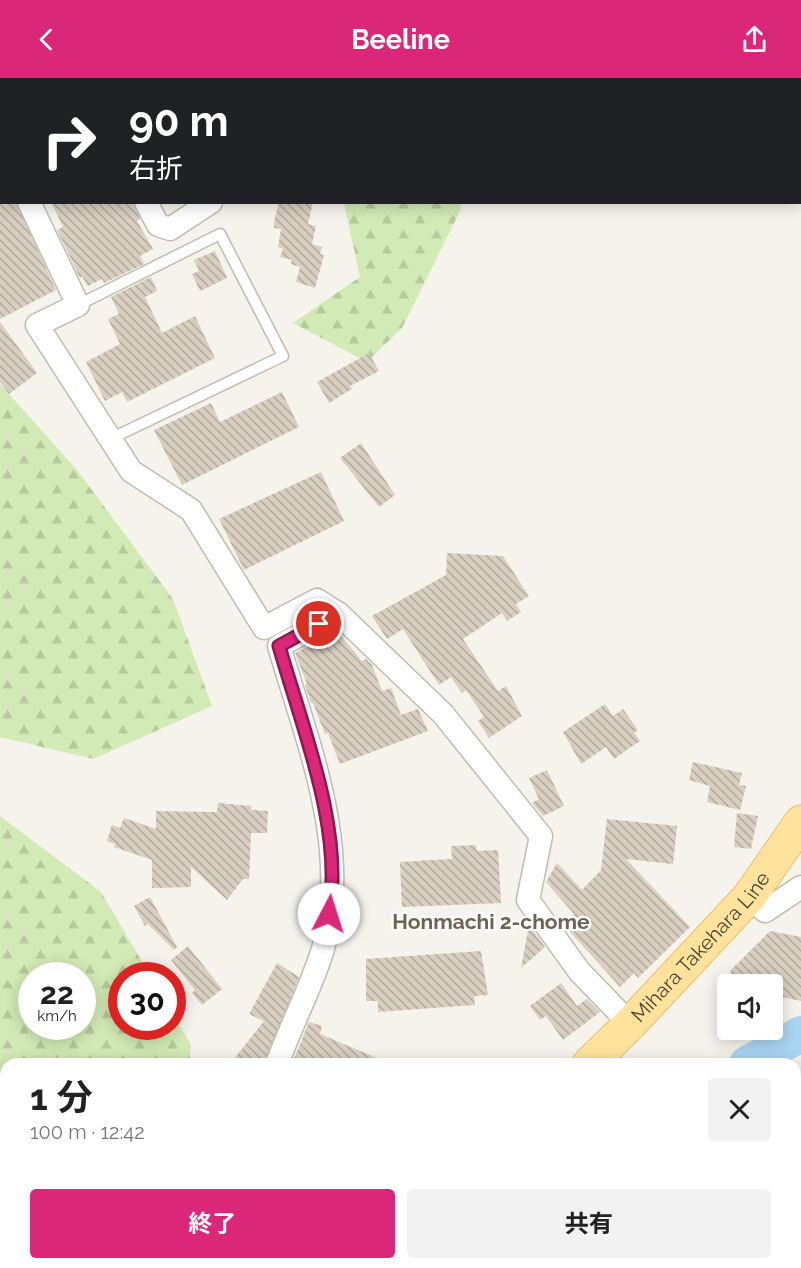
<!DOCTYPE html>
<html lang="ja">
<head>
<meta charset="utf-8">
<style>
	:root { --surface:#fff; --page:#f2f2f2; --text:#222; --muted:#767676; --accent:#db2777 }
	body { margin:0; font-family:Raleway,"Noto Sans JP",sans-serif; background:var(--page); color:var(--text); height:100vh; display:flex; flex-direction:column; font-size:22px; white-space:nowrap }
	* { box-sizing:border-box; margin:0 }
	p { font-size:20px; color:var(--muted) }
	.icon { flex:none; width:33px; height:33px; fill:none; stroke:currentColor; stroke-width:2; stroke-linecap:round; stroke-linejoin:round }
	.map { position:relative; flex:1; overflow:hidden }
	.sheet { position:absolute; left:0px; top:980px; width:801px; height:212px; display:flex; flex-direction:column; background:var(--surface); border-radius:18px 18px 0 0; box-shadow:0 3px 15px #0003 }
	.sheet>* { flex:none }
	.hud { position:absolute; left:0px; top:0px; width:801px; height:126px; box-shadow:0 3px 15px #0003; background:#202124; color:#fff; overflow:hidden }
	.buttons { position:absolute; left:717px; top:896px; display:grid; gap:12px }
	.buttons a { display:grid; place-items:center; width:66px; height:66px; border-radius:6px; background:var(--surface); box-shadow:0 3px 15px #0003; font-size:30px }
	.speed { position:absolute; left:18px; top:884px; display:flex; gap:12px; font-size:30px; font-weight:700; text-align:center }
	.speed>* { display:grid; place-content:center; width:78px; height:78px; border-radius:50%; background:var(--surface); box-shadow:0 3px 15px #0003; line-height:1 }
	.speed small { font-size:15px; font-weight:400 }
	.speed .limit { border:9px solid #d22; background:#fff; color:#111 }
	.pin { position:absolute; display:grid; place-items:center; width:51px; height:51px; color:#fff; margin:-26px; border:3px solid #fff; border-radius:50%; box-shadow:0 2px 6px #0007 }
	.me { position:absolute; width:66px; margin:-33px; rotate:5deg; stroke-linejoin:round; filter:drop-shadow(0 0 4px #0008) }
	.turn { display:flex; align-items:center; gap:21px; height:126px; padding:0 30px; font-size:27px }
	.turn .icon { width:78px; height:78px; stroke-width:2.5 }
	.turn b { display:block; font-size:42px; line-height:51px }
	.round { display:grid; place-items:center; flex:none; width:63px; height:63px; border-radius:6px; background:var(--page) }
	.overview { display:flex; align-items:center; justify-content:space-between; height:102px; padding:0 30px }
	h1 { font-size:36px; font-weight:700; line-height:45px }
	.primary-button { display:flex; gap:12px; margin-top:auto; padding:12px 30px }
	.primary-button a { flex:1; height:69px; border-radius:6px; background:var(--accent); color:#fff; font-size:24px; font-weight:700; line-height:69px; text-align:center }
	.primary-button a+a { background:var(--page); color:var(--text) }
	header { display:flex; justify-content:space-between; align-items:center; height:78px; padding:0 30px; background:var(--accent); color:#fff; font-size:27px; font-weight:700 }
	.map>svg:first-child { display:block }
</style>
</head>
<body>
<header><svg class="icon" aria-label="back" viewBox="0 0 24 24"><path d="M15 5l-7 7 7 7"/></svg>Beeline<svg class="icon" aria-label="share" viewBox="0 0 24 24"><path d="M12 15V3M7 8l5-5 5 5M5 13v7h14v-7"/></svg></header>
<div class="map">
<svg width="801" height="1190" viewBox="0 0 801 1190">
	<defs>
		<pattern id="forest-firs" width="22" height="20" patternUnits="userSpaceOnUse" patternTransform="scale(1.5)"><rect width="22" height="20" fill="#d2eab5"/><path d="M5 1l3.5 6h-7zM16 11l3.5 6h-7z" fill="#b6ca9c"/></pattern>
		<pattern id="cemetery-stones" width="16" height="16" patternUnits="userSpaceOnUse" patternTransform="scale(1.5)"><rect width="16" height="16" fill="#d2eab5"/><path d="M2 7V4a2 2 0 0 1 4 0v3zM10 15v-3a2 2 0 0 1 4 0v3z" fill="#b6ca9c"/></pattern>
		<pattern id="building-back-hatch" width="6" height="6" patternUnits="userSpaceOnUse" patternTransform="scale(1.5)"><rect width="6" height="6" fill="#d8cfc1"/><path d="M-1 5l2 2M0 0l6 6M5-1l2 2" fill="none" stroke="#b1aa9e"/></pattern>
	</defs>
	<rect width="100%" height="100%" fill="#f6f3ec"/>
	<!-- forest -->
	<g fill="url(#forest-firs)" fill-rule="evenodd">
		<path d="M 313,0 L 454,0 L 454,1 L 314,2 Z"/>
		<path d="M 344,125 L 461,125 L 460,133 L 402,250 L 367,284 L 293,245 L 360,199 Z"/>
		<path d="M 0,306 L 77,392 L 173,521 L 212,628 L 93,681 L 0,659 Z"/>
		<path d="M 0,738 L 101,814 L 150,897 L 122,897 L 122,948 L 172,948 L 173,936 L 191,967 L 189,985 L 6,986 L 6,1185 L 127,1185 L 128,1190 L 0,1190 ZM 32,897 L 82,897 L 82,948 L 32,948 Z"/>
	</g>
	<!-- cemetery -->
	<path fill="url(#cemetery-stones)" d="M 801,1120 L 801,1190 L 758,1190 L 752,1185 L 795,1185 L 795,1125 Z"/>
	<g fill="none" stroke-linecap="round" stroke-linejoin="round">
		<!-- river -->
		<g stroke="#a9d4f2" stroke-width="36">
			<path d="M 747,986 L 801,956"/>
			<path d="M 455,1190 L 459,1185"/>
		</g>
	</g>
	<!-- building -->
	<g fill="url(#building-back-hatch)">
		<path d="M 0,124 L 16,124 L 56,212 L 0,241 Z"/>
		<path d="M 51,124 L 133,124 L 140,141 L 137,143 L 153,171 L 140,178 L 144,186 L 104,205 L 102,201 L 88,208 L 82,198 L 80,200 L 57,152 L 63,149 Z"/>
		<path d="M 279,124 L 313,124 L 308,146 L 316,148 L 312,166 L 322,169 L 320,176 L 324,177 L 315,210 L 296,204 L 300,189 L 291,186 L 292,182 L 280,179 L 283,171 L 278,169 L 281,151 L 274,150 L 274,144 Z"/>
		<path d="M 215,173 L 227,200 L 200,213 L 192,196 L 199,193 L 194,182 Z"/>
		<path d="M 151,199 L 157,213 L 145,219 L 162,255 L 195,238 L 215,280 L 127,324 L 122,314 L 105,323 L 86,284 L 120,266 L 108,241 L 119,236 L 111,219 Z"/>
		<path d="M 0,244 L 37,295 L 9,316 L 0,304 Z"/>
		<path d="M 369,275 L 379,293 L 350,308 L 352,311 L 329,325 L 317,304 Z"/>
		<path d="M 282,314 L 299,349 L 182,407 L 154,352 L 211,325 L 220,344 Z"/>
		<path d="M 361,365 L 395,417 L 379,429 L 340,380 Z"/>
		<path d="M 321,394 L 344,443 L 244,492 L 219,441 Z"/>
		<path d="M 447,475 L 503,478 L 529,518 L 516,526 L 521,534 L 507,543 L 502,535 L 463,561 L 498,613 L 506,608 L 522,638 L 489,660 L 478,643 L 484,639 L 466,612 L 462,615 L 451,599 L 439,607 L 403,551 L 387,561 L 372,538 L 446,497 Z"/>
		<path d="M 337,553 L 362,583 L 366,581 L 372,587 L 382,613 L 391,610 L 401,637 L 418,631 L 428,653 L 340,686 L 328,655 L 325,656 L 313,625 L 311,625 L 305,607 L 307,606 L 295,575 Z"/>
		<path d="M 605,626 L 613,638 L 623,631 L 638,652 L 634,655 L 640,663 L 614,681 L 606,669 L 581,686 L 563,654 Z"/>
		<path d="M 693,684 L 742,695 L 739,707 L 746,708 L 740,732 L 707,724 L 710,708 L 689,702 Z"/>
		<path d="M 547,692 L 564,728 L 543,738 L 532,725 L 539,721 L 529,700 Z"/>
		<path d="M 218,725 L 251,728 L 251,732 L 268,733 L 267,755 L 251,755 L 249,801 L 243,801 L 227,822 L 191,789 L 191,809 L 152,810 L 152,782 L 114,769 L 115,766 L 107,763 L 112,747 L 120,750 L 124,740 L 156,751 L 156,733 L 217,734 Z"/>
		<path d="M 737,735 L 758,738 L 751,771 L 734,769 Z"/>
		<path d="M 607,741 L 677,748 L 673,786 L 626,781 L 690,849 L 638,900 L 634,895 L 620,909 L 563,846 L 574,836 L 546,804 L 557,785 L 582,812 L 601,792 Z"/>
		<path d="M 476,767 L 477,773 L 498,772 L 501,825 L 402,829 L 400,784 L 452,781 L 451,768 Z"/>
		<path d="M 150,819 L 177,869 L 174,872 L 148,846 L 145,848 L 134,828 Z"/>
		<path d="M 529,847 L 545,869 L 521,890 Z"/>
		<path d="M 770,853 L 801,859 L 801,923 L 772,917 L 772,906 L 728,906 L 731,892 Z"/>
		<path d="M 188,868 L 222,911 L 202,927 L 192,915 L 195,912 L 171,882 Z"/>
		<path d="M 481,873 L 488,917 L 474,918 L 475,927 L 378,934 L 378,923 L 366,923 L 366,881 Z"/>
		<path d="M 277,885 L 299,899 L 264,986 L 230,986 L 264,943 L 249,936 Z"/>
		<path d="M 561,905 L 577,928 L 587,921 L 600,934 L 563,962 L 546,938 L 540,942 L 530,928 Z"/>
		<path d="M 309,944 L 322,948 L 320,956 L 391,986 L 292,986 Z"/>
	</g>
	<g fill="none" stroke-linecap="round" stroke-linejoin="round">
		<defs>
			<g id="lane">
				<path d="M 78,227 L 220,156 L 283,278 L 110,361"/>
				<path d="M 533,1185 L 545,1190"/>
			</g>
			<g id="street">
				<path d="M 79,0 L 80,2"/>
				<path d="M 8,2 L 11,0"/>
				<path d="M 292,2 L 292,0"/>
				<path d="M 0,65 L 2,68"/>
				<path d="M 29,124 L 78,227 L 37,247 L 131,393 L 191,432 L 264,550 L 317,522 L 339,536 L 443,636 L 541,758 L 528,822 L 579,893 L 630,946"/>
				<path d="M 146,124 L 158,147 L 170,151 L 211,124"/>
				<path d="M 749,819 L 765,833 L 801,809"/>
				<path d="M 277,986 C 291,947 311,910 323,871 C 352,770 307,664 279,568 L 339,536"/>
				<path d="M 253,1185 L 256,1190"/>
			</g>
			<g id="primary">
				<path id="s1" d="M 589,986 L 630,946 L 749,819 L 801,744"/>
				<path d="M 416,1190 L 419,1185"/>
			</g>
		</defs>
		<!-- lane casing -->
		<use href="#lane" stroke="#c2bbae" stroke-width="13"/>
		<!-- street casing -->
		<use href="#street" stroke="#c2bbae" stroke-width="25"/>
		<!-- primary casing -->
		<use href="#primary" stroke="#e6c16a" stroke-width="35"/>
		<!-- lane -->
		<use href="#lane" stroke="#fff" stroke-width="10"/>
		<!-- street -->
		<use href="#street" stroke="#fff" stroke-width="22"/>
		<!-- primary -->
		<use href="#primary" stroke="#ffe39c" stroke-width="33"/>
	</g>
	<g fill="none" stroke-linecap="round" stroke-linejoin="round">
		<defs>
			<path id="route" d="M 319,546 L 279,568 C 302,649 344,751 329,836"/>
		</defs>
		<!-- route casing -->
		<use href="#route" stroke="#8e194d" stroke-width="15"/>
		<!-- route -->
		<use href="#route" stroke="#db2777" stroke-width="10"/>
	</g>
	<g text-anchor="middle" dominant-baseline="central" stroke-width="4.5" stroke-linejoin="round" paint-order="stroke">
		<!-- street labels -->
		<g font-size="20" fill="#4b4439" stroke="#fff">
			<text stroke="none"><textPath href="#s1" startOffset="162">Mihara Takehara Line</textPath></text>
		</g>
		<!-- neighbourhood labels -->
		<g font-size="21" font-weight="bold" fill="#6e6250" stroke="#fff">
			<text x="491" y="843">Honmachi 2-chome</text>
		</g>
	</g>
</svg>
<div class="buttons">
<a><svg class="icon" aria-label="sound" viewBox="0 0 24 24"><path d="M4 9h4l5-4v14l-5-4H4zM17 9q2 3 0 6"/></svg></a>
</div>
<div class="speed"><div>22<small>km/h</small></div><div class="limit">30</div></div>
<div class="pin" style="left:319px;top:546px;background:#d93025"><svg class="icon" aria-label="arrive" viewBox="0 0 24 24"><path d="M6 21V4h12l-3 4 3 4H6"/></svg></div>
<svg class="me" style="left:329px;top:836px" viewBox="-20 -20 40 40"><circle r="19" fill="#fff"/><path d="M0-13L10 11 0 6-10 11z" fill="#db2777"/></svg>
<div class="hud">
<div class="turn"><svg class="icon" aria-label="right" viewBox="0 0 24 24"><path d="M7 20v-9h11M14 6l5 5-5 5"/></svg><div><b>90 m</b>右折</div></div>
</div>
<section class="sheet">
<div class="overview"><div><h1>1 分</h1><p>100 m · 12:42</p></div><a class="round"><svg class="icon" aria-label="close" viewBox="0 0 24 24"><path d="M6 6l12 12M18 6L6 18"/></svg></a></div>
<div class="primary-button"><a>終了</a><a>共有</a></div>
</section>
</div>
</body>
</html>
